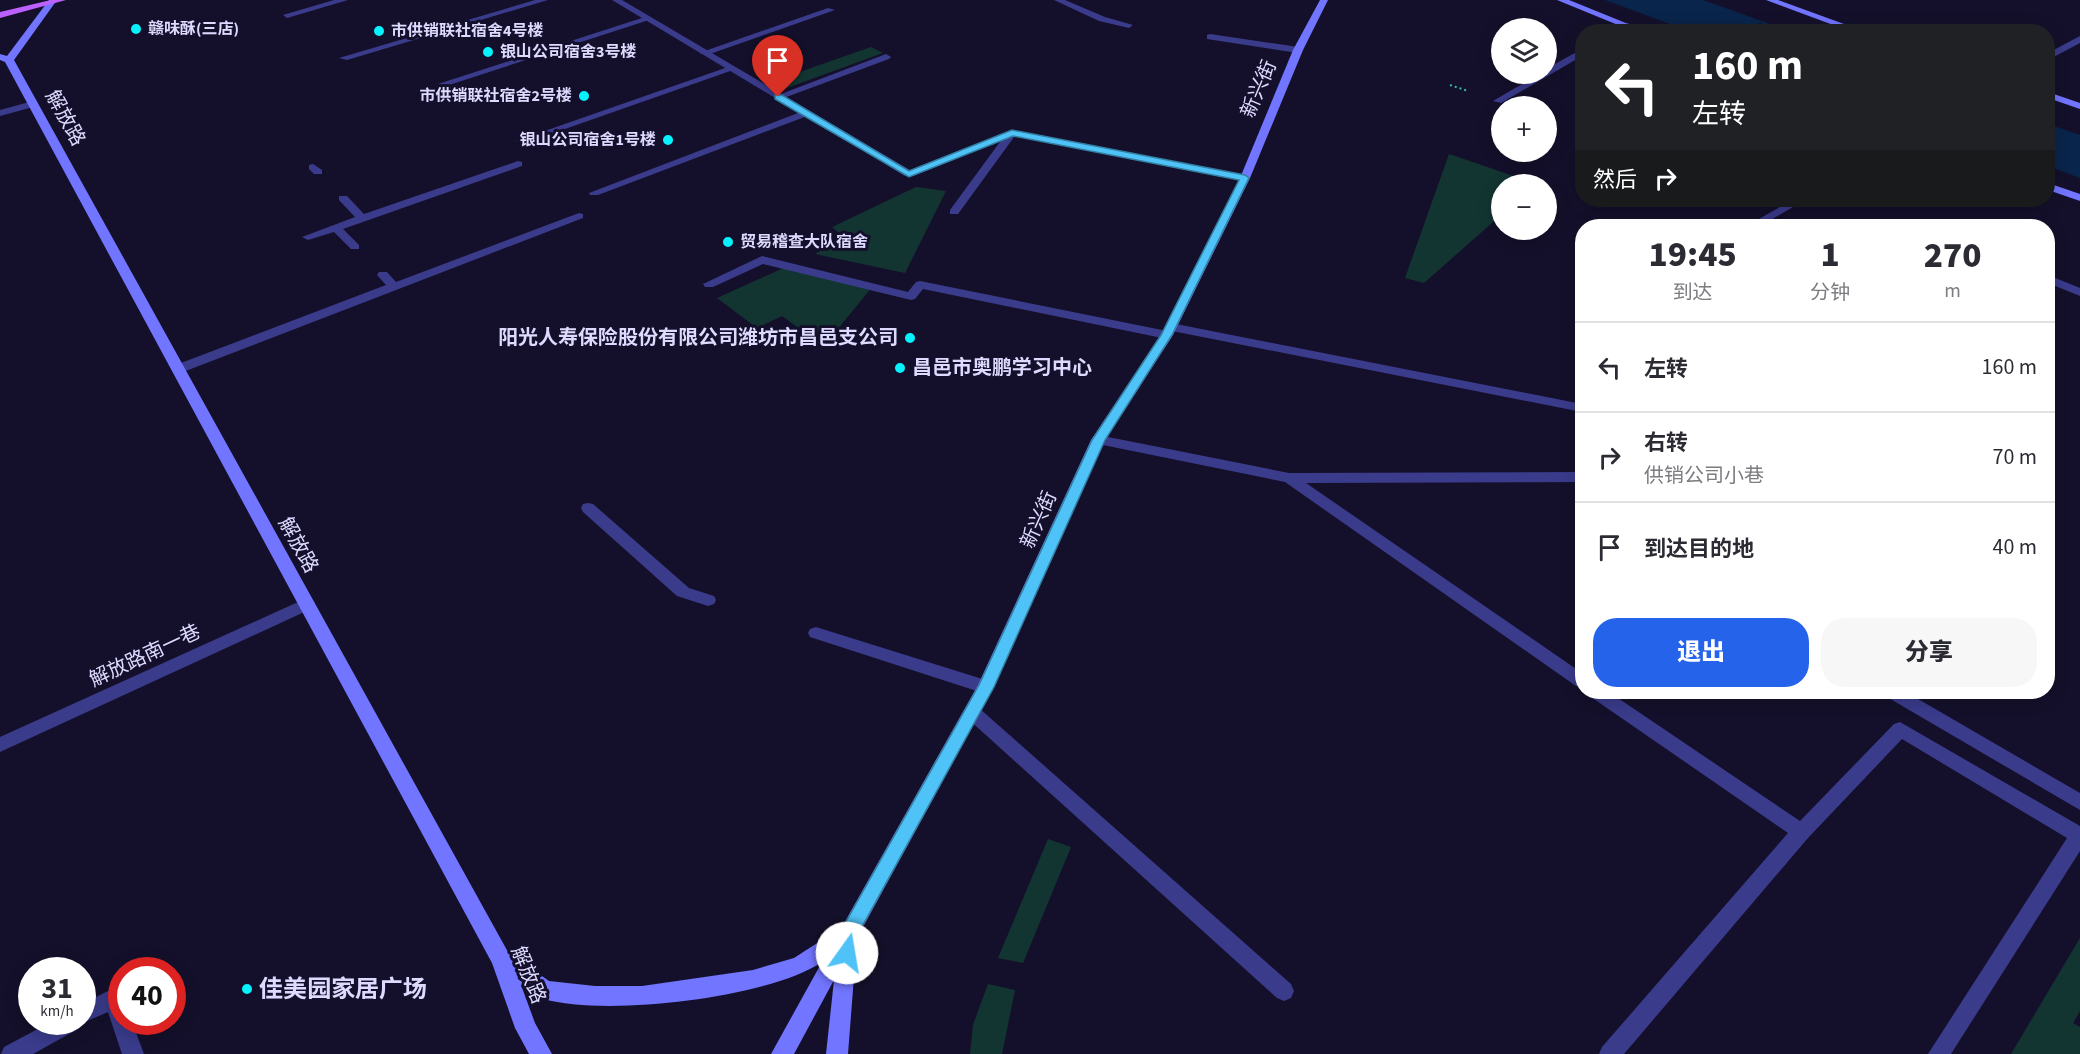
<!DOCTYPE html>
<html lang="zh">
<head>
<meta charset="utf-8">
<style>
	:root { --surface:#fff; --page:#f7f7f7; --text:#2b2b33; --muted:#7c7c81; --line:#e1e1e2; --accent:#2563eb }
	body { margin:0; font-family:"Source Sans 3","Noto Sans SC",sans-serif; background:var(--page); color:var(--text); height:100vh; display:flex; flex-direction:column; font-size:22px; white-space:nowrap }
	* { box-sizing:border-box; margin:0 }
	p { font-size:20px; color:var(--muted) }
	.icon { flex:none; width:33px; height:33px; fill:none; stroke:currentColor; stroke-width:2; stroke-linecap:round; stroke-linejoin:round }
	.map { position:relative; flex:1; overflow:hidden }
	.drawer { position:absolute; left:1575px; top:219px; width:480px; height:480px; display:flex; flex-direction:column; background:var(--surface); border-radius:24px; box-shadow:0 3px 15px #0003 }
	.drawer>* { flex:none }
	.hud { position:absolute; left:1575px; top:24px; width:480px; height:183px; border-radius:24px; box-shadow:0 3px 15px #0003; background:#202124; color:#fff; overflow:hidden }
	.buttons { position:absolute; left:1491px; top:18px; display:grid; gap:12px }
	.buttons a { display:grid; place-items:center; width:66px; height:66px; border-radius:50%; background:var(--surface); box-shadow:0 3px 15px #0003; font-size:30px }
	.speed { position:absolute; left:18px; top:957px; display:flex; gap:12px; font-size:30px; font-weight:700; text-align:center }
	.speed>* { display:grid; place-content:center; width:78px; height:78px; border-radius:50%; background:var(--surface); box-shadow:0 3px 15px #0003; line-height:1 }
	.speed small { font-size:15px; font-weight:400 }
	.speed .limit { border:9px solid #d22; background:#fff; color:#111 }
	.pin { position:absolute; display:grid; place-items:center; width:51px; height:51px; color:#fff; margin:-62px -26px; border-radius:50% 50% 50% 0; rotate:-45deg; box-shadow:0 0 6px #0007 }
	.pin .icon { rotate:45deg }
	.me { position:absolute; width:66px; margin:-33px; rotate:13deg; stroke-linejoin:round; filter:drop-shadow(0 0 4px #0008) }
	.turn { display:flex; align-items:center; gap:21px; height:126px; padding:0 18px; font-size:27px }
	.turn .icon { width:78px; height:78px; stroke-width:2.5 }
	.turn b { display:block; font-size:42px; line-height:51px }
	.then { display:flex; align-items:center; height:57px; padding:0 18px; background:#0003; gap:12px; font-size:22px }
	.eta { display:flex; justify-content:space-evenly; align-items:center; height:102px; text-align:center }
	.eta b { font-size:36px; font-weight:800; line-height:42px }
	.primary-button { display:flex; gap:12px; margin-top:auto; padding:12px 18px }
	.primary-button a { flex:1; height:69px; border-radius:24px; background:var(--accent); color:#fff; font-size:24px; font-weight:800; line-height:69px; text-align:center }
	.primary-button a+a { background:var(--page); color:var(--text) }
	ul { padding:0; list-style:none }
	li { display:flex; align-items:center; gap:18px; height:90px; padding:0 18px; border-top:2px solid var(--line) }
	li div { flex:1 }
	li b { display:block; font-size:22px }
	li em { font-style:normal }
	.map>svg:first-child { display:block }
</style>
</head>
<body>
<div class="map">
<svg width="2080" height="1054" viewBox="0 0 2080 1054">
	<rect width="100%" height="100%" fill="#14102b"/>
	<!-- green -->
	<g fill="#133532">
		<path d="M 871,47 L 883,53 L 784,89 L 771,82 Z"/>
		<path d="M 1449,154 L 1537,184 L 1502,184 L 1501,215 L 1424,283 L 1405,278 Z"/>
		<path d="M 916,187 L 946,191 L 905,273 L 815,254 L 844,237 L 832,227 Z"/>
		<path d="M 790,265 L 872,287 L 824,346 L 782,316 L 757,328 L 717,298 Z"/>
		<path d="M 1048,839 L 1071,847 L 1023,963 L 998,958 Z"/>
		<path d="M 2080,938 L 2080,1011 L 2073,1023 L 2080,1027 L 2080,1054 L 2011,1054 Z"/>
		<path d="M 988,984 L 1015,990 L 1002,1054 L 970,1054 L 973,1025 Z"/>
	</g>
	<!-- water -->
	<g fill="#0a254b">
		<path d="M 1605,0 L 1703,0 L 1787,30 L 1784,31 L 1760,23 L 1755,26 L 1770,31 L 1689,31 Z"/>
		<path d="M 2048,124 L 2080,135 L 2080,178 L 2048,166 Z"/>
	</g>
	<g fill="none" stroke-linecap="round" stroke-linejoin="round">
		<!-- path -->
		<path stroke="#2dc0b0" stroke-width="2" stroke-dasharray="2 3" stroke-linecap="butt" d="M 1450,85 L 1468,91"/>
		<!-- lane -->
		<g fill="#3a3b8b" fill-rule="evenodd">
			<path d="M 334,0 L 348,0 L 287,18 L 283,15 Z"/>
			<path d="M 535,0 L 548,0 L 347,60 L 339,58 Z"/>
			<path d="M 1054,0 L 1065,0 L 1105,17 L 1133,25 L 1129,28 L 1099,21 Z"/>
			<path d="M 828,8 L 835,10 L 707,55 L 699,53 Z"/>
			<path d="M 645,17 L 652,19 L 446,86 L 438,84 Z"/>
			<path d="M 1628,23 L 1632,26 L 1625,32 L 1614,32 Z"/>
			<path d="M 1210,34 L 1298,47 L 1303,50 L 1298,53 L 1207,39 L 1207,35 Z"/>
			<path d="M 2080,36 L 2080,43 L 2048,60 L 2048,53 Z"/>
			<path d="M 1582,49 L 1582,56 L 1501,103 L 1493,101 L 1539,74 L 1546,74 L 1546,69 Z"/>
			<path d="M 886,54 L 891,57 L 889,59 L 781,99 L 773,97 Z"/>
			<path d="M 728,67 L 736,69 L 525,143 L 516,141 Z"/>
			<path d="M 806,110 L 811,113 L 810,115 L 598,195 L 590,195 L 589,193 Z"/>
			<path d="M 1012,130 L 1017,133 L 958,214 L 950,214 L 950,210 L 1008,131 Z"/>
			<path d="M 518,161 L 522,162 L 522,166 L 343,229 L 359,245 L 359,249 L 351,249 L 334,232 L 308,240 L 302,237 L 355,217 L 339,200 L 339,196 L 347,196 L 364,214 Z"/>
			<path d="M 313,164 L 322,170 L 322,174 L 314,174 L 309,169 L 309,165 Z"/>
			<path d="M 1792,200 L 1805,200 L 1762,225 L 1754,225 L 1752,223 Z"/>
			<path d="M 579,213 L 583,214 L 583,218 L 183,372 L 173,372 L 171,369 L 173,366 L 386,285 L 377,275 L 379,272 L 387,272 L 396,282 Z"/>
			<path d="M 1911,220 L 1925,226 L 1902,226 Z"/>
			<path d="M 762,256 L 908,292 L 916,282 L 920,281 L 1167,331 L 1173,335 L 1167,339 L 923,289 L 915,299 L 911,300 L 763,264 L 713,287 L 705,287 L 703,284 Z"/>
			<path d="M 2048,275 L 2080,288 L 2080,296 L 2048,283 Z"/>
			<path d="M 1171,323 L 1582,404 L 1582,412 L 1167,330 L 1165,327 Z"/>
			<path d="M 1098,435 L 1289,473 L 1582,472 L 1582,482 L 1306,483 L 1582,673 L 1582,687 L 1576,686 L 1285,482 L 1093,443 L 1091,440 L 1093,437 Z"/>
			<path d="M 588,503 L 593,504 L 689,588 L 714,596 L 716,600 L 714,604 L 708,606 L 677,596 L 583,512 L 581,508 L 583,504 Z"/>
			<path d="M 816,627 L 992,682 L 994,687 L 992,692 L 986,694 L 810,637 L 808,633 L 810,629 Z"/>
			<path d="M 1589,692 L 1609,692 L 1800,821 L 1894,724 L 1900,722 L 2080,826 L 2080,851 L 1951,1054 L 1928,1054 L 2067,838 L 1902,739 L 1808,838 L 1624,1054 L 1599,1054 L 1602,1047 L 1788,833 L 1591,697 Z"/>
			<path d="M 1885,692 L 1906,692 L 2080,793 L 2080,810 L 1887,697 Z"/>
			<path d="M 973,706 L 979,708 L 1291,984 L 1294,991 L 1291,998 L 1284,1001 L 1277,998 L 967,718 L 964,713 L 967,708 Z"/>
			<path d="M 114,988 L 122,991 L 122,1022 L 132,1022 L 144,1054 L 122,1054 L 108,1012 L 80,1024 L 78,1029 L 33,1054 L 1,1054 L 4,1047 L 51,1022 L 82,1022 L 82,1004 Z"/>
		</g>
		<!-- street -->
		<g fill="#3a3b8b" fill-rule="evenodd">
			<path d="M 612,0 L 622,0 L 910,170 L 1012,130 L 1245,175 L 1250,178 L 1245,181 L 1013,136 L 913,176 L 905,176 Z"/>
			<path d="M 33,101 L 38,104 L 37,106 L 0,116 L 0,110 Z"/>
			<path d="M 307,598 L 313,600 L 315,604 L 313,608 L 0,752 L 0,737 Z"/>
		</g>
		<!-- secondary -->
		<g fill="#7175ff" fill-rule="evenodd">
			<path d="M 49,0 L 57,0 L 14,60 L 508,952 L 549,981 L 595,986 L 642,986 L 753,970 L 794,958 L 842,927 L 978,685 L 1091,440 L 1161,335 L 1240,178 L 1293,50 L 1320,0 L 1328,0 L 1303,50 L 1250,178 L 1173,335 L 1105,440 L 994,687 L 857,938 L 848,1054 L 826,1054 L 834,980 L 794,1054 L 771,1054 L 822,962 C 769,998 606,1017 544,999 C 535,997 528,990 521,985 L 535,1023 L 552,1054 L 529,1054 L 515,1028 L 492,963 L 5,62 L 0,60 L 0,54 L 7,56 Z"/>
			<path d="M 1557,0 L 1569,0 L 1648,32 L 1635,32 Z"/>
			<path d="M 1766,0 L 1778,0 L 1866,32 L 1852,32 Z"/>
			<path d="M 2048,92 L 2080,103 L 2080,109 L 2048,98 Z"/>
			<path d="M 2048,183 L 2080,194 L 2080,201 L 2048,190 Z"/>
		</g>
		<!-- primary -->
		<path fill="#bc61ff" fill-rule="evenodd" d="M 51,0 L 66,0 L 0,18 L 0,12 Z"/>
	</g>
	<!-- route -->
	<path fill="#4fc3f7" stroke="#337fa1" stroke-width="1.5" d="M 775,95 L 782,95 L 909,171 L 1012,130 L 1245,175 L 1249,178 L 1172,335 L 1105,440 L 994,687 L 858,934 L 854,959 L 847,962 L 841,959 L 838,953 L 843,927 L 979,685 L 1092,440 L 1161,335 L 1239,180 L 1013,136 L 909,177 L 775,99 Z"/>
	<!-- markers -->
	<g fill="#06f2ff" stroke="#14102b" stroke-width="2">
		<circle cx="136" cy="29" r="6"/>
		<circle cx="379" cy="31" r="6"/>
		<circle cx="488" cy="52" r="6"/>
		<circle cx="584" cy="96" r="6"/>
		<circle cx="668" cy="140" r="6"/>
		<circle cx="728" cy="242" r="6"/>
		<circle cx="910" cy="338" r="6"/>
		<circle cx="900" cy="368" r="6"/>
		<circle cx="247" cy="989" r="6"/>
	</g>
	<g text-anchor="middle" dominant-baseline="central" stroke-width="6" stroke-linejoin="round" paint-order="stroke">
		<!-- far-poi labels -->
		<g font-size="16" font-weight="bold" fill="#dddaff" stroke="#14102b" text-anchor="start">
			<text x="148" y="29">赣味酥(三店)</text>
			<text x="391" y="31">市供销联社宿舍4号楼</text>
			<text x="500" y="52">银山公司宿舍3号楼</text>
			<text x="572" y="96" text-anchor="end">市供销联社宿舍2号楼</text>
			<text x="656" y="140" text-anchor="end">银山公司宿舍1号楼</text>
			<text x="740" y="242">贸易稽查大队宿舍</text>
		</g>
		<!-- street labels -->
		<g font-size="20" fill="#dddaff" stroke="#14102b">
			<text transform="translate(1259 89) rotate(-67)">新兴街</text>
			<text transform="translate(65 118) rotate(61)">解放路</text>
			<text transform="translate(1039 520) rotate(-66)">新兴街</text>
			<text transform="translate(298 545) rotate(61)">解放路</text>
			<text transform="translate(145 656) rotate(-25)">解放路南一巷</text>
			<text transform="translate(528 975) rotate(68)">解放路</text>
		</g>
		<!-- poi labels -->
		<g font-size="20" font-weight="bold" fill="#dddaff" stroke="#14102b" text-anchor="end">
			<text x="898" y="338">阳光人寿保险股份有限公司潍坊市昌邑支公司</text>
			<text x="912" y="368" text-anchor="start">昌邑市奥鹏学习中心</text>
		</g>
		<!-- near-poi labels -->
		<g font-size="24" font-weight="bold" fill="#dddaff" stroke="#14102b" text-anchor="start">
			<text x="259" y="989">佳美园家居广场</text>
		</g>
	</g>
</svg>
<div class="buttons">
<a><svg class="icon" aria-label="layers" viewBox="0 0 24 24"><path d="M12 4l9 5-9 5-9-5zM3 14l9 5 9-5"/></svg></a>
<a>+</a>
<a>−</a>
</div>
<div class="speed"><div>31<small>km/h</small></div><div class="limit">40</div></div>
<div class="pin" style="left:778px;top:97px;background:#d93025"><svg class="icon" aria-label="arrive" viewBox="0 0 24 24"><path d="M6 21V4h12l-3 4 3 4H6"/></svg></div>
<svg class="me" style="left:847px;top:953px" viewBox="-20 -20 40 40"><circle r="19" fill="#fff"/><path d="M0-13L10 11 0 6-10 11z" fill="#4fc3f7"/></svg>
<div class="hud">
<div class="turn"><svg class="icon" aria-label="left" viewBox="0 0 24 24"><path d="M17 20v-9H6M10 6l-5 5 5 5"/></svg><div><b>160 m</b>左转</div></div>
<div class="then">然后<svg class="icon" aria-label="right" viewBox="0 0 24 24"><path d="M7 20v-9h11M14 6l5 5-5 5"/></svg></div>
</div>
<section class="drawer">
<div class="eta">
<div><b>19:45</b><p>到达</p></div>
<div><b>1</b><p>分钟</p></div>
<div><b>270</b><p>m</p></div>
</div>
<ul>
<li><svg class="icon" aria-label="left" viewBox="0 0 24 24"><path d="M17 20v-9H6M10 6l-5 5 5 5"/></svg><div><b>左转</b></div><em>160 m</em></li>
<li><svg class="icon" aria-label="right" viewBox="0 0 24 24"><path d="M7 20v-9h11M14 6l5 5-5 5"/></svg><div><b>右转</b><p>供销公司小巷</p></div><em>70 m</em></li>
<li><svg class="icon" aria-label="arrive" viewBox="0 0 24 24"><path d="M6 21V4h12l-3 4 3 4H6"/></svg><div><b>到达目的地</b></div><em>40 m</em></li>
</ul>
<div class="primary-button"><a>退出</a><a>分享</a></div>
</section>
</div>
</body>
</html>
